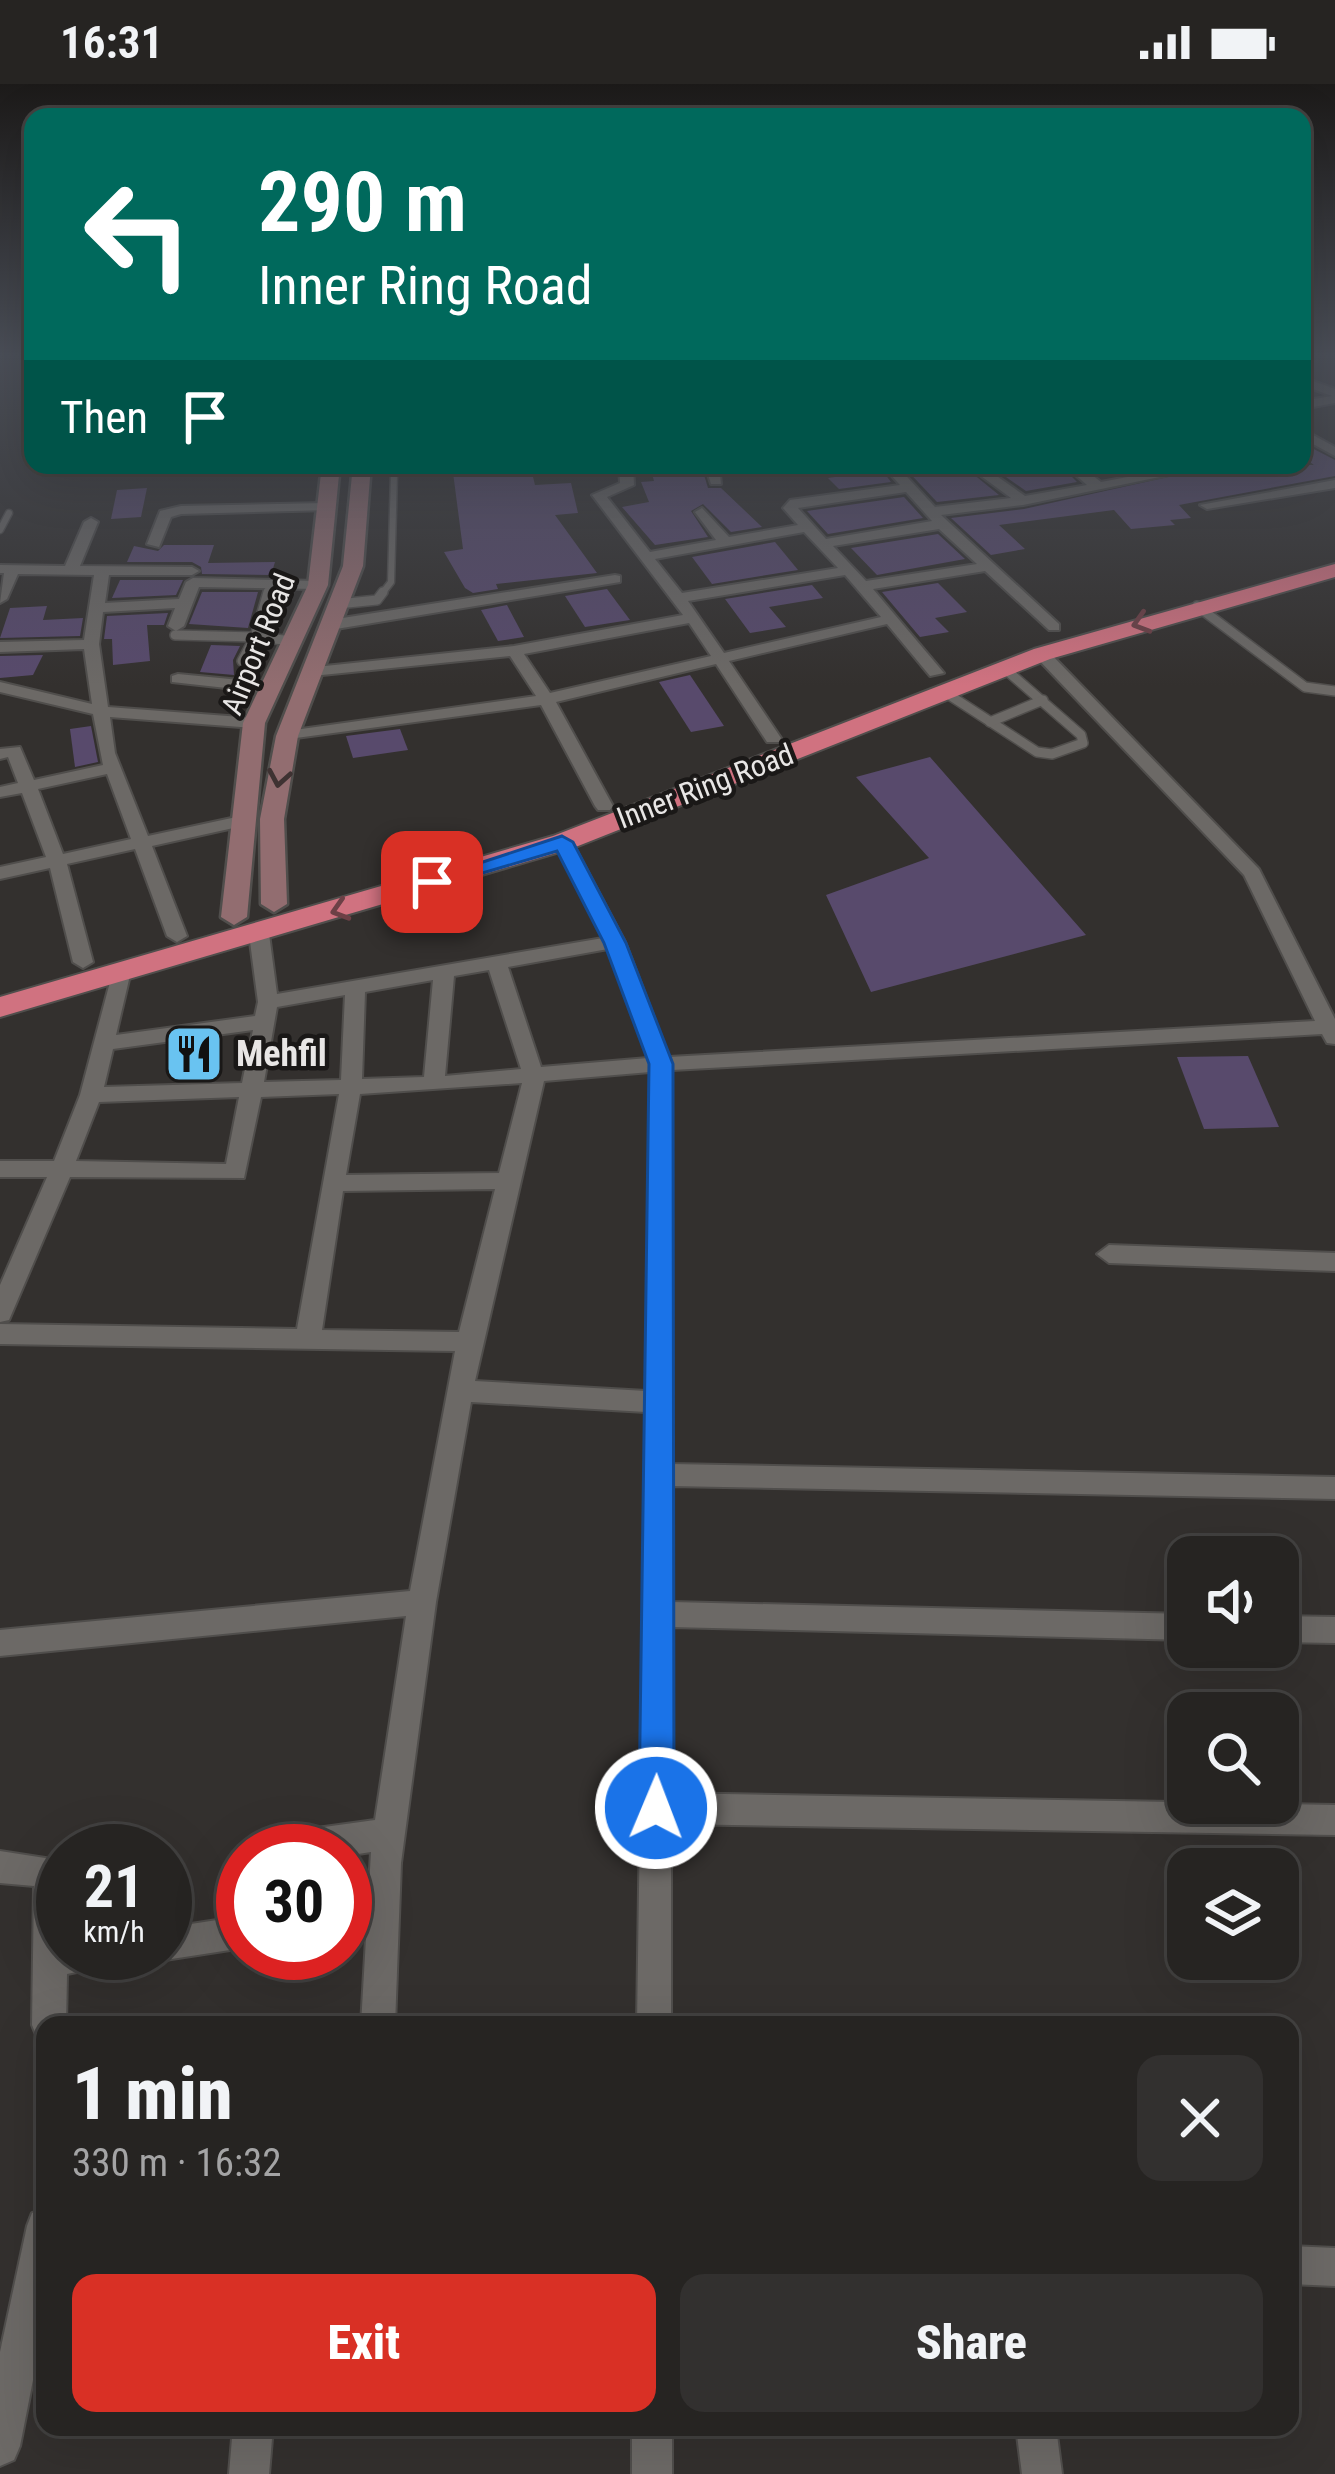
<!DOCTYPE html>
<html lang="en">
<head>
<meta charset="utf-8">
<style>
	:root { --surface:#262422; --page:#32302f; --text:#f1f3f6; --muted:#a4a4a5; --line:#424140; --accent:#d93025 }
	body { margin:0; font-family:"Roboto Condensed",sans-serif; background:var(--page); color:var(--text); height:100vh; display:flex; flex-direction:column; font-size:45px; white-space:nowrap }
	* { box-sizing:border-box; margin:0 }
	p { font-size:39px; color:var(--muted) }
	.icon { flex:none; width:66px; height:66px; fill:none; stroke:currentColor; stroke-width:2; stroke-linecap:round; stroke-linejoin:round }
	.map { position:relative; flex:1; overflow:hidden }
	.panel { position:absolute; left:36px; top:1932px; width:1263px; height:420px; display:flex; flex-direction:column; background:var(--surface); border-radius:24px; box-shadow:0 12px 48px #0002,0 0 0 3px var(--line) }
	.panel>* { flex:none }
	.banner { position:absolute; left:24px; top:24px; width:1287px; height:366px; border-radius:24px; box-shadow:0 12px 48px #0002,0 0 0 3px var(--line); background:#00695c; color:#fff; overflow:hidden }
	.controls { position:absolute; left:1167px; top:1452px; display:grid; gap:24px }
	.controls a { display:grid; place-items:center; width:132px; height:132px; border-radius:24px; background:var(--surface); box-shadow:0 12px 48px #0002,0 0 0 3px var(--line); font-size:60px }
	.speed { position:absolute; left:36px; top:1740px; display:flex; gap:24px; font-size:60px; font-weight:700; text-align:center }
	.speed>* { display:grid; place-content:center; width:156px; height:156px; border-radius:50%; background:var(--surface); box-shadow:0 12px 48px #0002,0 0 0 3px var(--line); line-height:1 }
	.speed small { font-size:30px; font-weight:400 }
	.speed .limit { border:18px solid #d22; background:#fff; color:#111 }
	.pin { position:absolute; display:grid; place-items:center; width:102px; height:102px; color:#fff; margin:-51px; border-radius:24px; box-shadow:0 6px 18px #0006 }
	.me { position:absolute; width:132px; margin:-66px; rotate:1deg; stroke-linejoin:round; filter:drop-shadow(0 0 9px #0008) }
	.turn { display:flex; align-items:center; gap:42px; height:252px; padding:0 36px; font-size:54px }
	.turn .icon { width:156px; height:156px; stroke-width:2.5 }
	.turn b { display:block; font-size:84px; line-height:102px }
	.then { display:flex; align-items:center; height:114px; padding:0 36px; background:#0003; gap:24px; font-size:45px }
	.round { display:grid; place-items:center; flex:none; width:126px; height:126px; border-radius:24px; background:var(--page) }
	.summary { display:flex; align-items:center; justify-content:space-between; height:204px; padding:0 36px }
	h1 { font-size:72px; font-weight:800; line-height:90px }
	.action { display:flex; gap:24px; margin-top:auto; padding:24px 36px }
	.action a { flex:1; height:138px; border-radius:24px; background:var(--accent); color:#fff; font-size:48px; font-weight:800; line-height:138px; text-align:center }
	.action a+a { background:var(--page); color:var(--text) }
	.status { display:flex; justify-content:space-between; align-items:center; height:84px; padding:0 60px; background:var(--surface); direction:ltr }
	.status svg { height:33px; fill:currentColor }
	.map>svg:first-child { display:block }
</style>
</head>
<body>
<div class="status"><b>16:31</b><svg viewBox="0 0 49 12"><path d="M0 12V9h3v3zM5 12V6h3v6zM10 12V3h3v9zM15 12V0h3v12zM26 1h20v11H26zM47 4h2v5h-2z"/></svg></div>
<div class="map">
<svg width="1335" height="2390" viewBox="0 0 1335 2390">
	<rect width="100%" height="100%" fill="#33302e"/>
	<!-- building -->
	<g fill="#584a6c">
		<path d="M 1302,359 L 1335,376 L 1335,392 L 1179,421 L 1191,434 L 1170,436 L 1175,441 L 1131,445 L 1114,426 L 999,441 L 1025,465 L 991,471 L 951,434 L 1024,425 L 1222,381 L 1314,381 L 1302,372 Z"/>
		<path d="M 452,381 L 530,381 L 535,401 L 571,399 L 578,429 L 555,431 L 597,489 L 496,500 L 498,505 L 473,509 L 465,504 L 444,468 L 463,465 Z"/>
		<path d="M 673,381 L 701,381 L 708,404 L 721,404 L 762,443 L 731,448 L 703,420 L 691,427 L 708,453 L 655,461 L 622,423 L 649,418 L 641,398 L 654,397 L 652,390 L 676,389 Z"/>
		<path d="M 843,381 L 878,381 L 891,398 L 839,405 L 828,394 L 849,391 Z"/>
		<path d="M 902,381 L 962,381 L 999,411 L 937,418 Z"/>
		<path d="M 989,381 L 1060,381 L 1077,398 L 1026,407 Z"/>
		<path d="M 147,404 L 141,433 L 111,435 L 117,406 Z"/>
		<path d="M 904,413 L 923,434 L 828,450 L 807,427 Z"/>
		<path d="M 938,450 L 965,475 L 877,491 L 851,464 Z"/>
		<path d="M 775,458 L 798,486 L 712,500 L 692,473 Z"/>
		<path d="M 164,461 L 214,461 L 208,479 L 275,478 L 271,491 L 202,490 L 201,483 L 192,478 L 127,478 L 134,462 L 158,467 Z"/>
		<path d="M 120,496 L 183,496 L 176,511 L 112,514 Z"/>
		<path d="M 938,499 L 967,528 L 935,534 L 949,548 L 920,553 L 882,508 Z"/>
		<path d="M 812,501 L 823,514 L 769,523 L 786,543 L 750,549 L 725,515 Z"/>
		<path d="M 607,505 L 630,536 L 585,543 L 565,512 Z"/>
		<path d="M 202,508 L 258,508 L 248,544 L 189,540 Z"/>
		<path d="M 507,521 L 524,553 L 498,557 L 481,526 Z"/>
		<path d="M 47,522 L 43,536 L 83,534 L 80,552 L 0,554 L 10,524 Z"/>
		<path d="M 168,529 L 164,541 L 147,541 L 150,577 L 113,581 L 112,555 L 104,555 L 107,532 Z"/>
		<path d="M 211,561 L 240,562 L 233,576 L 234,591 L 200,588 Z"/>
		<path d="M 43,571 L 33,591 L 0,594 L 0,572 Z"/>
		<path d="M 690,591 L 724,642 L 691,648 L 659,598 Z"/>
		<path d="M 91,642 L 98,678 L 75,683 L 70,645 Z"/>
		<path d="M 400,645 L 408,666 L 353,674 L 346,652 Z"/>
		<path d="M 930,673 L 1086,851 L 871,908 L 826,811 L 929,774 L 856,693 Z"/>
		<path d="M 1248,972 L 1279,1043 L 1204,1045 L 1177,973 Z"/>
	</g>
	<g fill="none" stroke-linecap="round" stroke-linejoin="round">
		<defs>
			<g id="service-far1">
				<path d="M 0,446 L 9,429"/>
				<path d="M 267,511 L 270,500"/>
				<path d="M 381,511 L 391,498 L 394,390"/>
			</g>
			<g id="service">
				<path d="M 268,508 L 255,553 L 294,557"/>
				<path d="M 338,520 L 377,516 L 383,508"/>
				<path d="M 1197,522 L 1305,603 L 1335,607"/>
				<path d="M 175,551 L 255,553 L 242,577"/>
				<path d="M 943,607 L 1037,668 L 1052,670 L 1083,659 L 1081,651 L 1004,584"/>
				<path d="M 990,638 L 1043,616"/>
			</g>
			<g id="minor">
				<path d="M 1302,293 L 1335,305 L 1335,319 L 1302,325 L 1302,317 L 1332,312 L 1302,301 Z"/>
				<path d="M 1302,345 L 1335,363 L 1335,372 L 1302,354 Z"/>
				<path d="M 619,381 L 633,381 L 634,401 L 607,413 L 650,468 L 716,456 L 695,428 L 702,424 L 729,453 L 798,441 L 783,424 L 790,416 L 900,401 L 882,381 L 896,381 L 935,423 L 1011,414 L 966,381 L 981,381 L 1025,412 L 1087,401 L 1064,381 L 1079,381 L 1101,398 L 1191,381 L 1218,381 L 1023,421 L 941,431 L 1059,540 L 1059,546 L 1049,546 L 985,487 L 873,505 L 944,589 L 930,592 L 887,540 L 729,577 L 781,654 L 779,658 L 767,658 L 716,580 L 556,618 L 613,722 L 610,726 L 598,726 L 595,722 L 541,621 L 281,656 L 281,648 L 287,647 L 536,612 L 510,572 L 312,592 L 304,587 L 306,584 L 514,562 L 683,531 L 592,411 L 620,399 ZM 906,408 L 932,437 L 826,455 L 798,424 ZM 939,445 L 977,480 L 866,497 L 833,462 ZM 804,448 L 838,484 L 682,509 L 655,475 ZM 845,491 L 881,533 L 724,569 L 688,517 ZM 689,539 L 711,572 L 550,609 L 524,570 Z"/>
				<path d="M 705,381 L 719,381 L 721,400 L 711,400 Z"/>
				<path d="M 790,381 L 804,381 L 808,387 L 796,390 Z"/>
				<path d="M 1335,396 L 1335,404 L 1207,425 L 1200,421 Z"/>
				<path d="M 326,419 L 333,423 L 331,426 L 181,430 L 171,433 L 159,463 L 147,460 L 160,427 L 181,422 Z"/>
				<path d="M 91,434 L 98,438 L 80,482 L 192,483 L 199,487 L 192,491 L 109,491 L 105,519 L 179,515 L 186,498 L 193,494 L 318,497 L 325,501 L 318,505 L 199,503 L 184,542 L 176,547 L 168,542 L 175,524 L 103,528 L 99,560 L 108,623 L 254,634 L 262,639 L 254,644 L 110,633 L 115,669 L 148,752 L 241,732 L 250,737 L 247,741 L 152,762 L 187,852 L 177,858 L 167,852 L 135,765 L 67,780 L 93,878 L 83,884 L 73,878 L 50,784 L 0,795 L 0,783 L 46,773 L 22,709 L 0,713 L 0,703 L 18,699 L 8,673 L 0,675 L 0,665 L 20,663 L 34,696 L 103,681 L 93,630 L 0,608 L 0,598 L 92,620 L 84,565 L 0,568 L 0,558 L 84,556 L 94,491 L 18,490 L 7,515 L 0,519 L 4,489 L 0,489 L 0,481 L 65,482 L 84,438 ZM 107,690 L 131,755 L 63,770 L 38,705 Z"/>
				<path d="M 615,491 L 620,492 L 620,498 L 330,546 L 322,541 L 330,536 Z"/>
				<path d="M 1036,567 L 1048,567 L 1259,785 L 1335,935 L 1335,960 L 1327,959 L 1322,950 L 672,986 L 671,1380 L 1335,1393 L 1335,1415 L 671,1402 L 671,1518 L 1188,1530 L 1188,1556 L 671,1543 L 671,1709 L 1335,1721 L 1335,1751 L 671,1740 L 671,1941 L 637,1941 L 646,1328 L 471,1318 L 436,1518 L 401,1779 L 395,1941 L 361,1941 L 371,1768 L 345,1772 L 345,1767 L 250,1767 L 255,1756 L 266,1751 L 375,1736 L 406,1532 L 0,1572 L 0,1546 L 410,1507 L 455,1267 L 0,1260 L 0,1240 L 297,1245 L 339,1010 L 261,1013 L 244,1094 L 70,1093 L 12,1229 L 9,1236 L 0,1238 L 0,1201 L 47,1093 L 0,1093 L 0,1077 L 54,1077 L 80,1011 L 114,883 L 121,881 L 131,887 L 116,951 L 255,932 L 258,918 L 249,850 L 259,844 L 269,850 L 277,910 L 603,854 L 554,758 L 563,753 L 572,758 L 625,858 L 669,973 L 1315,937 L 1244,791 L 1036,573 ZM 608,865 L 648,974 L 541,983 L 508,883 ZM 489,886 L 521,985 L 445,992 L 454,892 ZM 433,896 L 424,993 L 362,995 L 365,908 ZM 345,911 L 341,996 L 264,998 L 277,923 ZM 253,946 L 242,999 L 104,1003 L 113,965 ZM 650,988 L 646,1307 L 475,1297 L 544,997 ZM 522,999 L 499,1089 L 346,1091 L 360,1010 ZM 239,1013 L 226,1080 L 76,1077 L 99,1018 ZM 495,1105 L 459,1248 L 322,1246 L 343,1107 Z"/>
				<path d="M 178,590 L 271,599 L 279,604 L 271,609 L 172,598 L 172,592 Z"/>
				<path d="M 1109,1161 L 1335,1169 L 1335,1187 L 1109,1179 L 1097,1170 Z"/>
				<path d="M 1278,1532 L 1335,1533 L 1335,1559 L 1278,1558 Z"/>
				<path d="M 0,1767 L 58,1776 L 63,1787 L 63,1869 L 116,1869 L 111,1881 L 67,1890 L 66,1941 L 45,1941 L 45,1956 L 37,1953 L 32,1941 L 34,1802 L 0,1799 Z"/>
				<path d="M 243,1832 L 243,1864 L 165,1876 L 153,1872 L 165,1869 L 165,1844 Z"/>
				<path d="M 45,2124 L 45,2235 L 20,2362 L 14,2376 L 0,2382 L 0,2268 L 27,2142 L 32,2129 Z"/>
				<path d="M 1290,2162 L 1335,2164 L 1335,2202 L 1290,2200 Z"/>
				<path d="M 233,2343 L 273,2343 L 269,2390 L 229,2390 Z"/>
				<rect x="632" y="2343" width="40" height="47"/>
				<path d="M 1016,2343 L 1056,2343 L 1062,2390 L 1022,2390 Z"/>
			</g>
			<g id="secondary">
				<path d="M 322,381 L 340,381 L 328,501 L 265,639 L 247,833 L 234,841 L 221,833 L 243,639 L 308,501 Z"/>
				<path d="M 353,381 L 371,381 L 363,482 L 298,652 L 284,735 L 287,820 L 274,828 L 261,820 L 260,735 L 276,652 L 343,482 Z"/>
			</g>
			<path id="trunk" d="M 1335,480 L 1335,493 L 1050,575 L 573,764 L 0,933 L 0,913 L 553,752 L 1034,565 Z"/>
		</defs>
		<!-- service-far1 casing -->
		<use href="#service-far1" stroke="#504e4c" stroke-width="9"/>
		<!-- service casing -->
		<use href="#service" stroke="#504e4c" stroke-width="12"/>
		<!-- minor casing -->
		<use href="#minor" stroke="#504e4c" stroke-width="4"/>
		<!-- secondary casing -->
		<use href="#secondary" stroke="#504e4c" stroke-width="5"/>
		<!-- trunk casing -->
		<use href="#trunk" stroke="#504e4c" stroke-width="4"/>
		<!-- service-far1 -->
		<use href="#service-far1" stroke="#6c6966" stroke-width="6"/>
		<!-- service -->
		<use href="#service" stroke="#6c6966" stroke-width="9"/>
		<!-- minor -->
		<use href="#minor" fill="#6c6966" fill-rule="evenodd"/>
		<!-- secondary -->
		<use href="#secondary" fill="#926d70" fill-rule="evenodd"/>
		<!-- trunk -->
		<use href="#trunk" fill="#d07280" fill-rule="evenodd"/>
	</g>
	<!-- one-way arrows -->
	<defs><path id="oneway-chevron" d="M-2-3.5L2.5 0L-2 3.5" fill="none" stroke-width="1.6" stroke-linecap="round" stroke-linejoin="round" transform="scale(3)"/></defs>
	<g stroke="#6c4046">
		<use href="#oneway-chevron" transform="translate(1141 539) rotate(163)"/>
		<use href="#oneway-chevron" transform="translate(340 826) rotate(163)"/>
	</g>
	<use stroke="#3e3232" href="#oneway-chevron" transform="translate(279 694) rotate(100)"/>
	<!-- sky -->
	<linearGradient id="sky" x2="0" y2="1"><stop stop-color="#1c1a19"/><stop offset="0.45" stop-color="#4a4e57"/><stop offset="1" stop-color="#4a4e57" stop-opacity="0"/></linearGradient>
	<rect width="1335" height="602" fill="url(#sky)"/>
	<!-- route -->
	<path fill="#1a73e8" stroke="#114b97" stroke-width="3" d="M 562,752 L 573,758 L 626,859 L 673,980 L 674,1724 L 669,1736 L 656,1741 L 644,1736 L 639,1724 L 649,980 L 604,859 L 557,767 L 432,804 L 422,798 Z"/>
	<!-- icons -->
	<defs>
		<symbol id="restaurant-square" viewBox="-11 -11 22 22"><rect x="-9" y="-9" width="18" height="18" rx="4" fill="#69c3f1" stroke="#1a1817"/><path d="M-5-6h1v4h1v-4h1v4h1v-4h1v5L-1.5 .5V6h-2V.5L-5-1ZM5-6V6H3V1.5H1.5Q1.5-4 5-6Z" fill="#111"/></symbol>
	</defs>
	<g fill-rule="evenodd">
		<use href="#restaurant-square" x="161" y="937" width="66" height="66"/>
	</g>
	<g text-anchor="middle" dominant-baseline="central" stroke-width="9" stroke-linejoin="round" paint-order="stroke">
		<!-- far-street labels -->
		<g font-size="30" fill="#e8e6e5" stroke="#1a1817">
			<text transform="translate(258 560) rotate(-68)">Airport Road</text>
			<text transform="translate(705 702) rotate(-21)">Inner Ring Road</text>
		</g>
		<!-- poi labels -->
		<g font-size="36" font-weight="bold" fill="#e8e6e5" stroke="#1a1817" text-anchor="start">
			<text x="236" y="970">Mehfil</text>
		</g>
	</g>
</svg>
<div class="controls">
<a><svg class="icon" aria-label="sound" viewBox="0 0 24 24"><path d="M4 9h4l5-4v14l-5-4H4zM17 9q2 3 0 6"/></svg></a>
<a><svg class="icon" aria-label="search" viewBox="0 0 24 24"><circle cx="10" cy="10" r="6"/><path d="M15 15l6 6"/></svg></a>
<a><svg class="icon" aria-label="layers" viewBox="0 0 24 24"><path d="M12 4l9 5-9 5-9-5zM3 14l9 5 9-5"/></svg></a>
</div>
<div class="speed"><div>21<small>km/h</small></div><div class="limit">30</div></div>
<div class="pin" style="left:432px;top:798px;background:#d93025"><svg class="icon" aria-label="arrive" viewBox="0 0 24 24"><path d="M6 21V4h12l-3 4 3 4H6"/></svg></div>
<svg class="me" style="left:656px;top:1724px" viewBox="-20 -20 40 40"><circle r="17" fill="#1a73e8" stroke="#fff" stroke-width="3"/><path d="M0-11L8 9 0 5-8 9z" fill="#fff"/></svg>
<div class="banner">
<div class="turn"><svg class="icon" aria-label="left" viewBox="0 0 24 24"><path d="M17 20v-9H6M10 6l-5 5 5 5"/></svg><div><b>290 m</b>Inner Ring Road</div></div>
<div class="then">Then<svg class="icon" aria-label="arrive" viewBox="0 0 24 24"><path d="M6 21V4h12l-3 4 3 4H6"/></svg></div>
</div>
<section class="panel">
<div class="summary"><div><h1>1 min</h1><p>330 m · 16:32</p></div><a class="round"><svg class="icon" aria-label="close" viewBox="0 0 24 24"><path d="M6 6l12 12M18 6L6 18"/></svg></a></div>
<div class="action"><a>Exit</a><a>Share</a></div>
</section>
</div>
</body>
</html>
